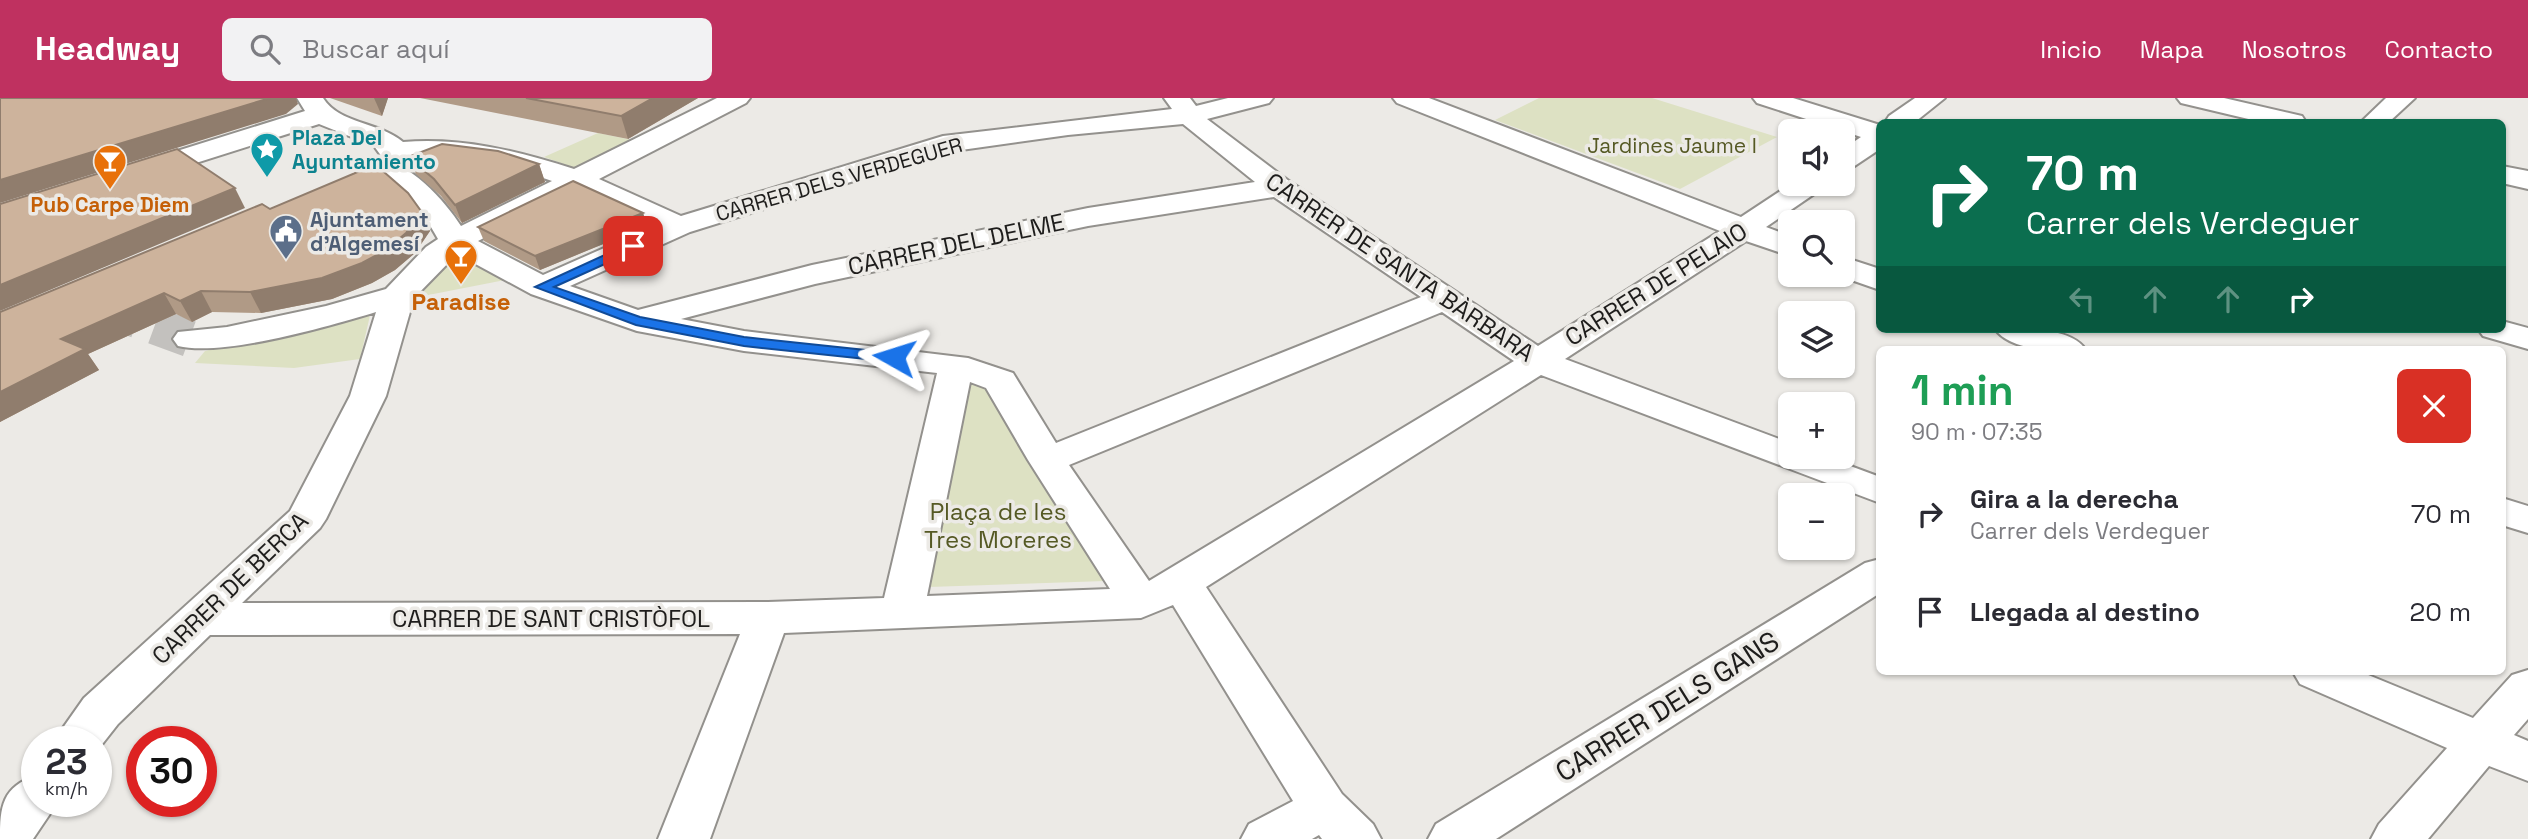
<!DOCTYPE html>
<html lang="es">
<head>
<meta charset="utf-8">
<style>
	:root { --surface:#fff; --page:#f2f2f3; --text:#2b2b33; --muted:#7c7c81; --accent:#bf3160 }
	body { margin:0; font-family:"Space Grotesk",sans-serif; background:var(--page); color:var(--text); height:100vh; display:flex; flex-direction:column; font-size:26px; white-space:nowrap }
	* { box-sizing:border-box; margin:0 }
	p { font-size:23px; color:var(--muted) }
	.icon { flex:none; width:38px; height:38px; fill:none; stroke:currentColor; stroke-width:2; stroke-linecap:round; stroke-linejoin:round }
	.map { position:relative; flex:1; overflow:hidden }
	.panel { position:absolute; left:1876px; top:248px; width:630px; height:329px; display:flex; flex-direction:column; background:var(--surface); border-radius:10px; box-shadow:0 2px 5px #0004 }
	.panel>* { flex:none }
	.hud { position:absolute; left:1876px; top:21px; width:630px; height:214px; border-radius:10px; box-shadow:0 2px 5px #0004; background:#0b6e4f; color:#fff; overflow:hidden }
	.fabs { position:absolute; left:1778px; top:21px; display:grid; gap:14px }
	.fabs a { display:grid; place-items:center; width:77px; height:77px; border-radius:10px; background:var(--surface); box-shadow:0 2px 5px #0004; font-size:35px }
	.speed { position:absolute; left:21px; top:628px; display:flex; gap:14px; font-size:35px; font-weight:700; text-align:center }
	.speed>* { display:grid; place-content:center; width:91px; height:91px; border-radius:50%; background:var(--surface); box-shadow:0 2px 5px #0004; line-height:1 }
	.speed small { font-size:18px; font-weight:400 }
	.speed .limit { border:10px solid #d22; background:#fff; color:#111 }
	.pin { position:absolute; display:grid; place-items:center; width:60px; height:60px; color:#fff; margin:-30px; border-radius:14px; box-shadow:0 4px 10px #0006 }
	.me { position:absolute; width:77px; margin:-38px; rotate:276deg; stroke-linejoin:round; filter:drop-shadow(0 0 5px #0008) }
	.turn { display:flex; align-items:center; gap:24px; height:147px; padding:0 35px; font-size:32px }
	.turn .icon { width:91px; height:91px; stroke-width:2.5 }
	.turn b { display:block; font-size:49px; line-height:60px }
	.lanes { display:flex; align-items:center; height:66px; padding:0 35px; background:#0003; justify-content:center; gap:35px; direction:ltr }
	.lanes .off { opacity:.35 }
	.round { display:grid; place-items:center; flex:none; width:74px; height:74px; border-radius:10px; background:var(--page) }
	.overview { display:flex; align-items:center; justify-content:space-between; height:119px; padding:0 35px }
	h1 { font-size:42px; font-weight:700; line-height:52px; color:#1e9e55 }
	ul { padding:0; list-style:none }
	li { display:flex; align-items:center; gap:21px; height:98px; padding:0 35px }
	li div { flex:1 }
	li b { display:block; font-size:26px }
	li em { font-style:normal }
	header { display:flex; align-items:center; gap:42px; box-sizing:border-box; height:98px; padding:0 35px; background:var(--accent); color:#fff }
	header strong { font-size:33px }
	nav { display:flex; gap:38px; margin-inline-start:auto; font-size:24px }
	.search { width:490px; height:63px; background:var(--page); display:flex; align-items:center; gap:18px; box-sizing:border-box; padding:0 24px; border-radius:10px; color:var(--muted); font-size:26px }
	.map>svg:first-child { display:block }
</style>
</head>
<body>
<header>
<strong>Headway</strong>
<div class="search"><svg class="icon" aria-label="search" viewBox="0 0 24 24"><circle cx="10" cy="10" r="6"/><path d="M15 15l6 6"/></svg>Buscar aquí</div>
<nav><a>Inicio</a><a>Mapa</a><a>Nosotros</a><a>Contacto</a></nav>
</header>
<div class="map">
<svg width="2528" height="741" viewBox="0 0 2528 741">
	<rect width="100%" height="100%" fill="#eceae6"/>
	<!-- green -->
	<g fill="#dde1c3">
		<path d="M 1539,0 L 1652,0 L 1777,39 L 1680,91 L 1495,22 Z"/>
		<path d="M 598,35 L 632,42 L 580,72 L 544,59 Z"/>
		<path d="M 456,157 L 467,158 L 505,182 L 413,200 Z"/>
		<path d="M 371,213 L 360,261 L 294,270 L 195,265 L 205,253 Z"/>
		<path d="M 961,282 L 988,289 L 1033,370 L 1105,483 L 929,489 Z"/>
	</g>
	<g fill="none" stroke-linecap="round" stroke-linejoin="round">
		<!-- street-tunnel -->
		<path stroke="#c3c1be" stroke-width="37" stroke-dasharray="37 18" stroke-linecap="butt" d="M 103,209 L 190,241"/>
		<defs>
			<g id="street">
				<path d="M 297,0 L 323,0 C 339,26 380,24 403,44 C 462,39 518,53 574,71 L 717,0 L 750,0 L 746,5 L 599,81 L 681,118 L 943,38 L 1172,11 L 1164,0 L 1190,0 L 1196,8 L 1228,0 L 1273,0 L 1269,5 L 1207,21 L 1289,83 L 1538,248 L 1720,133 L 1397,5 L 1393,0 L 1429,0 L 1741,119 L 1791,86 L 1824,86 L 1820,92 L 1766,129 L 1790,138 L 1790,158 L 1746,143 L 1565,261 L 1790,345 L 1790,359 L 1826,359 L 1880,379 L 1880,405 L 1541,277 L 1206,489 L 1342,696 L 1373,726 L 1381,741 L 1322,741 L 1319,737 L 1312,741 L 1241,741 L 1249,726 L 1293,703 L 1173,507 L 1141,520 L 784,535 L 710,741 L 658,741 L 740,536 L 210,537 L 118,626 L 96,654 L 96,644 L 53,644 L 84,600 L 290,413 L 350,298 L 376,214 C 330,228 223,259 178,248 L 173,241 L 178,234 L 227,229 L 326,208 L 386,191 L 426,149 L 438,141 C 428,123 416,105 399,93 C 387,84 371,81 362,68 L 366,62 C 401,53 444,101 461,128 L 552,83 C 515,70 477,60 438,59 C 419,58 400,63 382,59 L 374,48 L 319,26 L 139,83 L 129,80 L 125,74 L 129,68 L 305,13 ZM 1183,26 L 1255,84 L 1088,110 L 812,167 L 638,212 L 570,188 L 690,134 L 947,54 L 1068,37 ZM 577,93 L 654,128 L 543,177 L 478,143 ZM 1274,99 L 1421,199 L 1056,345 L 1013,275 L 968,260 L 744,233 L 681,221 L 815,186 L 1088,128 ZM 457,156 L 531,196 L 637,233 L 744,253 L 937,275 L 884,500 L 768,504 L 242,505 L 320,430 L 326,421 L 386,298 L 414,200 ZM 1442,214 L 1514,263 L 1149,483 L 1069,367 ZM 970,284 L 986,290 L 1028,362 L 1110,491 L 927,498 Z"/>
				<path d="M 1753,0 L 1793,0 L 1880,27 L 1880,51 L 1853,69 L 1843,71 L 1843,51 L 1861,39 L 1757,5 Z"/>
				<path d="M 1915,0 L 1945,0 L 1915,24 L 1885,24 L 1889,18 Z"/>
				<path d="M 2177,0 L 2224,0 L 2302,18 L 2306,24 L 2261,24 L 2181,5 Z"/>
				<path d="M 2386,0 L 2415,0 L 2389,24 L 2361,24 Z"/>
				<path d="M 2502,68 L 2528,73 L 2528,91 L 2502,85 Z"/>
				<path d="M 1843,159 L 1880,171 L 1880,192 L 1837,177 L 1843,177 Z"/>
				<path d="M 2502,223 L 2528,230 L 2528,251 L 2483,238 L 2478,231 L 2502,231 Z"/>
				<path d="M 1995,231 C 2021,231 2070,228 2086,252 C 2060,252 2012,255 1995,231 Z"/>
				<path d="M 2502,400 L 2528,408 L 2528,435 L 2502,427 Z"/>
				<path d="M 1880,461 L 1880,495 L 1496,741 L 1428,741 L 1436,726 L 1865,465 Z"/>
				<path d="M 2528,572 L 2528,621 L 2514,637 L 2528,643 L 2528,683 L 2489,668 L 2428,741 L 2371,741 L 2379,726 L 2447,650 L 2300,586 L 2293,574 L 2361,574 L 2473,620 L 2512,577 Z"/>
				<path d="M 37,677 L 37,704 L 58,704 L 33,741 L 0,741 C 0,708 2,689 37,677 Z"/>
			</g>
		</defs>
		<!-- street casing -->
		<use href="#street" stroke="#93918d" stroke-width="4"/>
		<!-- street -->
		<use href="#street" fill="#fff" fill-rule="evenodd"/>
	</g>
	<!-- wall -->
	<g fill="#b09a86">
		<path d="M 330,0 L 388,0 L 382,18 Z"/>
		<path d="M 420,0 L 698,0 L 628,41 Z"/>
		<path d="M 408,59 L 539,66 L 545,84 L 462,125 L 441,98 L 416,76 Z"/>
		<path d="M 270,111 L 430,133 L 415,155 L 395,172 L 372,185 L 332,201 L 261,215 L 212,214 L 192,224 L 176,216 L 88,256 L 99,272 L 0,324 L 0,214 Z"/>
		<path d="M 643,115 L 647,128 L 540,172 L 484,143 L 478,129 Z"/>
	</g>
	<!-- shaded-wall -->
	<g fill="#907d6d">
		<path d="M 270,0 L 296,0 L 298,6 L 286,16 L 0,105 L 0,82 Z"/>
		<path d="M 374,0 L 388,0 L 382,18 Z"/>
		<path d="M 653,0 L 698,0 L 628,41 L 621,18 Z"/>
		<path d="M 539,66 L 545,84 L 462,125 L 455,107 Z"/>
		<path d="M 235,90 L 245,110 L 0,213 L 0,187 Z"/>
		<path d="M 421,113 L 430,133 L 415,155 L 395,172 L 372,185 L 332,201 L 261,215 L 250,194 Z"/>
		<path d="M 643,115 L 647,128 L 540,172 L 535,158 Z"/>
		<path d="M 201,193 L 212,214 L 192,224 L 180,203 Z"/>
		<path d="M 164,195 L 176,216 L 88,256 L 99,272 L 0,324 L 0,294 L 61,241 Z"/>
	</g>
	<!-- building -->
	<g fill="#cdb39c" stroke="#907d6d" stroke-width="2">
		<path d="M 0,0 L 270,0 L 0,82 Z"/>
		<path d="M 526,0 L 653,0 L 621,18 Z"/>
		<path d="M 442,46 L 498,53 L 539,66 L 455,107 L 434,81 L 408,59 Z"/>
		<path d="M 177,51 L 235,90 L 0,187 L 0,106 Z"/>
		<path d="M 377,69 L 384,74 L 408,95 L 421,113 L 406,135 L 386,152 L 362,165 L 322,180 L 250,194 L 201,193 L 180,203 L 164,195 L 61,241 L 85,251 L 0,294 L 0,214 L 262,106 L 270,111 L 367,70 Z"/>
		<path d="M 573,83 L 643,115 L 535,158 L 478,129 Z"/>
	</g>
	<!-- route -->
	<path fill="#1a73e8" stroke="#114b97" stroke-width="2" d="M 633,144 L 640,148 L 638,151 L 554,189 L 640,219 L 744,239 L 894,255 L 902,259 L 894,264 L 744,248 L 636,227 L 535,189 Z"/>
	<!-- icons -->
	<defs>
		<symbol id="sight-pin" viewBox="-11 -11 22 30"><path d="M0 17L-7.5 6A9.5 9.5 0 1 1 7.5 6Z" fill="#0f9aa8" stroke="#eceae6"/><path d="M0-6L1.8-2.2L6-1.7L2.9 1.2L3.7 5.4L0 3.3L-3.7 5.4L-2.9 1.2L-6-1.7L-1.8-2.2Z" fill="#fff"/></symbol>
		<symbol id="bar-pin" viewBox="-11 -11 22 30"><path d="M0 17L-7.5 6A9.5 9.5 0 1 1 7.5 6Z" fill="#e8710a" stroke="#eceae6"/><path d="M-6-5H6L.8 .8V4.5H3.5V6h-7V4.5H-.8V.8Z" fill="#fff"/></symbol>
		<symbol id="civic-pin" viewBox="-11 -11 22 30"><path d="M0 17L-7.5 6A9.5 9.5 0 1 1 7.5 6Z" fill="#5c6f8a" stroke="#eceae6"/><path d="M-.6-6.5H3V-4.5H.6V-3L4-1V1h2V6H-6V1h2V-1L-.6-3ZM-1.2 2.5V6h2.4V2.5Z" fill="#fff"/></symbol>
	</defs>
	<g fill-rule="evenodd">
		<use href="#sight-pin" x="248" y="32" width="38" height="52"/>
		<use href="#bar-pin" x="91" y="44" width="38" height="52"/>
		<use href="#civic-pin" x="267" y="114" width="38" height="52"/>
		<use href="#bar-pin" x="442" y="139" width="38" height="52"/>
	</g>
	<g text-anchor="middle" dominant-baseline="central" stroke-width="7" stroke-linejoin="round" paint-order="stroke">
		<!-- far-culture labels -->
		<g font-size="21" font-weight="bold" fill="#0d838f" stroke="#eceae6" text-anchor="start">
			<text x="292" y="39">Plaza Del<tspan x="292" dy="24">Ayuntamiento</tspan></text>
		</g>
		<!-- far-park labels -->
		<g font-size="21" fill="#555924" stroke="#eceae6">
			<text x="1672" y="47">Jardines Jaume I</text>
		</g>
		<!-- far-street labels -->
		<g font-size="21" fill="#1e1d1c" stroke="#eceae6">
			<text transform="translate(839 81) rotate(-16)">CARRER DELS VERDEGUER</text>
		</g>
		<!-- far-food labels -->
		<g font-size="21" font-weight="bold" fill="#c56008" stroke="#eceae6">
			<text x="110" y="106">Pub Carpe Diem</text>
		</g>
		<!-- far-service labels -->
		<g font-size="21" font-weight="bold" fill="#4e5e75" stroke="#eceae6" text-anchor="start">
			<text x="310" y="121">Ajuntament<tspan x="310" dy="24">d'Algemesí</tspan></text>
		</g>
		<!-- street labels -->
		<g font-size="24" fill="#1e1d1c" stroke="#eceae6">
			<text transform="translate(956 146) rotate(-12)">CARRER DEL DELME</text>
			<text transform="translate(1400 169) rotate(34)">CARRER DE SANTA BÀRBARA</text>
			<text transform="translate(1656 186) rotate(-32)">CARRER DE PELAIO</text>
			<text transform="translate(230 490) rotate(-44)">CARRER DE BERCA</text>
			<text x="551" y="520">CARRER DE SANT CRISTÒFOL</text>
		</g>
		<!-- food labels -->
		<g font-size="24" font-weight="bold" fill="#c56008" stroke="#eceae6">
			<text x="461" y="203">Paradise</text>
		</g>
		<!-- park labels -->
		<g font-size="24" fill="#555924" stroke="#eceae6">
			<text x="998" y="413">Plaça de les<tspan x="998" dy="28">Tres Moreres</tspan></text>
		</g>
		<!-- near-street labels -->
		<g font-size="28" fill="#1e1d1c" stroke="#eceae6">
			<text transform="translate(1667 608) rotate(-32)">CARRER DELS GANS</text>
		</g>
	</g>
</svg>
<div class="fabs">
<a><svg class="icon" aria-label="sound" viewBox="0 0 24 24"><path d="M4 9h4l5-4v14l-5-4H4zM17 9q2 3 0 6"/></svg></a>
<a><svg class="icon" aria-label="search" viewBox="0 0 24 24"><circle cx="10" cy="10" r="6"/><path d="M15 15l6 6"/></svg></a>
<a><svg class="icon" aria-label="layers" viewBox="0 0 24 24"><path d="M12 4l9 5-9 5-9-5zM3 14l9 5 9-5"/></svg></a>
<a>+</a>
<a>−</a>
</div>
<div class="speed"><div>23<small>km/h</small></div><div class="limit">30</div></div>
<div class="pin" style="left:633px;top:148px;background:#d93025"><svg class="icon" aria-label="arrive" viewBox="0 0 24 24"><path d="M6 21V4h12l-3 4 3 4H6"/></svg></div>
<svg class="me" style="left:894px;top:259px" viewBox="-20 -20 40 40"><path d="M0-17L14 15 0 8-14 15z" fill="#1a73e8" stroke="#fff" stroke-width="4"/></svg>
<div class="hud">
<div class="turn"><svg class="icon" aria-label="right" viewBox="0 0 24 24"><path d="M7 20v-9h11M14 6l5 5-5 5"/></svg><div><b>70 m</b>Carrer dels Verdeguer</div></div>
<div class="lanes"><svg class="icon off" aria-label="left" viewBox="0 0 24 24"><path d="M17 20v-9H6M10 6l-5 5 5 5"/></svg><svg class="icon off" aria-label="ahead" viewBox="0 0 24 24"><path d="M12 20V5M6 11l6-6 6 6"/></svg><svg class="icon off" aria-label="ahead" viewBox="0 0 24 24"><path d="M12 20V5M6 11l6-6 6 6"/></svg><svg class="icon" aria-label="right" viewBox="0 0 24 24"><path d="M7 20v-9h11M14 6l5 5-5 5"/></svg></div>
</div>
<section class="panel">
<div class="overview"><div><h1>1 min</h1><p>90 m · 07:35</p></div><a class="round" style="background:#d93025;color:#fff"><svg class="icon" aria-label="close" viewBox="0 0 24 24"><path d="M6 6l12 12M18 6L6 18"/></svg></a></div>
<ul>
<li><svg class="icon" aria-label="right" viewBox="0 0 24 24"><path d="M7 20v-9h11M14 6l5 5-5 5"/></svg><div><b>Gira a la derecha</b><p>Carrer dels Verdeguer</p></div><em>70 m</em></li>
<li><svg class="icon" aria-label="arrive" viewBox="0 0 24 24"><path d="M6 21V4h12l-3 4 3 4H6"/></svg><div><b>Llegada al destino</b></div><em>20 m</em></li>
</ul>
</section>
</div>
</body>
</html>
